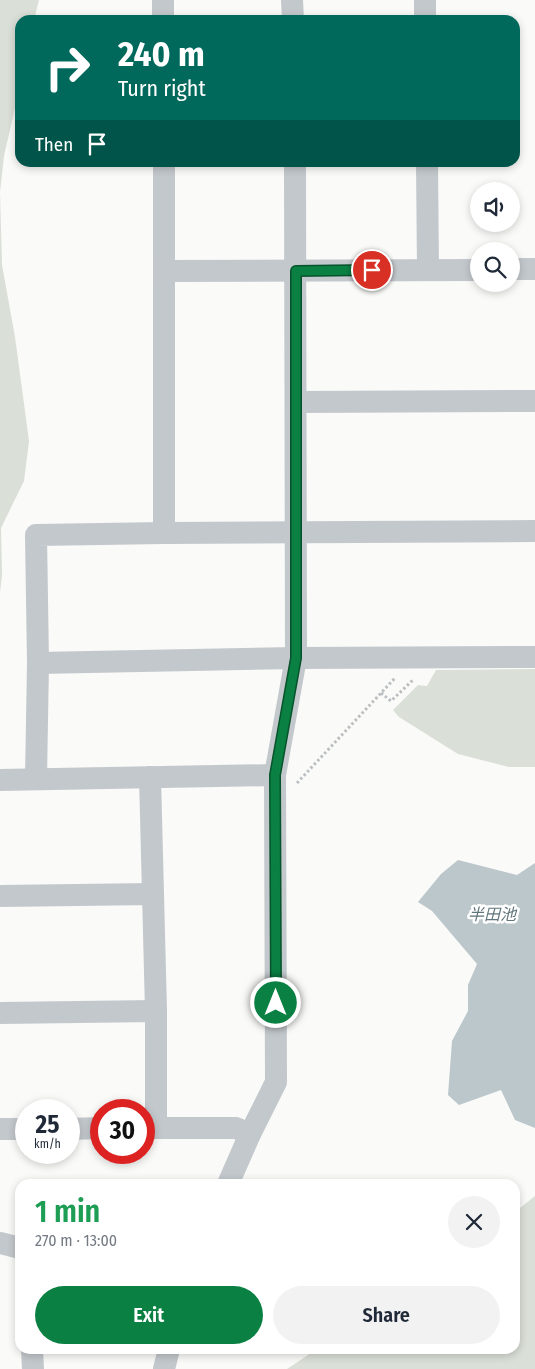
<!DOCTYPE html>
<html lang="en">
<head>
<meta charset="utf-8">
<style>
	:root { --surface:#fff; --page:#f2f2f3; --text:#1f2937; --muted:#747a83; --accent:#0b8043 }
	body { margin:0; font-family:"Fira Sans Condensed","Noto Sans JP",sans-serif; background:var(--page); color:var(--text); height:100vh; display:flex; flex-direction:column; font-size:19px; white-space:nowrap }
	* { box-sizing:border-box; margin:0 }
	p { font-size:16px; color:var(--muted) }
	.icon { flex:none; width:28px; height:28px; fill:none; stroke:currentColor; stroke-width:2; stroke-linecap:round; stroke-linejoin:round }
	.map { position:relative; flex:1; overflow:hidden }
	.sheet { position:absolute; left:15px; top:1179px; width:505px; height:175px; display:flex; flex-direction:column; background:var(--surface); border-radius:15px; box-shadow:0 2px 8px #0003 }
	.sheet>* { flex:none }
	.banner { position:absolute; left:15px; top:15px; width:505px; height:152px; border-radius:15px; box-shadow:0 2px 8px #0003; background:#00695c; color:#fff; overflow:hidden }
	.fabs { position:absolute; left:470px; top:182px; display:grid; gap:10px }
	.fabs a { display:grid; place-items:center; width:50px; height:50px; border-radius:50%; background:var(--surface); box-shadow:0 2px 8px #0003; font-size:25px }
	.speed { position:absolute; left:15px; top:1099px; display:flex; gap:10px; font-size:25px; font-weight:700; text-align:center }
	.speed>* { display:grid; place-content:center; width:65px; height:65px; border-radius:50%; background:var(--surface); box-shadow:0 2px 8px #0003; line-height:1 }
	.speed small { font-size:12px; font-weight:400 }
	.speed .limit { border:8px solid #d22; background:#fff; color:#111 }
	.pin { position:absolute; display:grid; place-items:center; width:42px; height:42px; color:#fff; margin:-21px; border:2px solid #fff; border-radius:50%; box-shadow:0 1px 5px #0007 }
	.me { position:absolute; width:55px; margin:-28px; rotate:0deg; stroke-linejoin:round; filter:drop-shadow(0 0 4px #0008) }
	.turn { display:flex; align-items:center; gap:18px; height:105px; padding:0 20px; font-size:22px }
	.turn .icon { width:65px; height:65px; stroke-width:2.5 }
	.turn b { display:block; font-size:35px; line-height:42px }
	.then { display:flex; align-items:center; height:48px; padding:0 20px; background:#0003; gap:10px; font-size:19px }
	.round { display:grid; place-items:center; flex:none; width:52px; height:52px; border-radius:26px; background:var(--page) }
	.overview { display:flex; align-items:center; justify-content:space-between; height:85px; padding:0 20px }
	h1 { font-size:30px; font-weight:600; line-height:38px; color:#1e9e55 }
	.primary-button { display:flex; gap:10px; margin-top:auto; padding:10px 20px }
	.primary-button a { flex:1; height:58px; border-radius:30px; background:var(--accent); color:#fff; font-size:20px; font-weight:600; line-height:58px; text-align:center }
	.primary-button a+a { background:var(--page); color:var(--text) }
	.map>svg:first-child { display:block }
</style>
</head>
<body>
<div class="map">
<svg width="535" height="1369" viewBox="0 0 535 1369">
	<rect width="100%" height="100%" fill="#fafaf8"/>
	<!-- green -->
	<g fill="#dadfd7">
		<path d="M 0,0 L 39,0 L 34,20 L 20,20 L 20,86 L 4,156 L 0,192 L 2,265 L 15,337 L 29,441 L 24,481 L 1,528 L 2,575 L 0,592 Z"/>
		<path d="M 535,669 L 535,767 L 509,767 L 458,754 L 399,717 L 393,710 L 418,685 L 427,686 L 436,670 Z"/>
		<path d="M 535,1196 L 535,1369 L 287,1369 L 317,1349 L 515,1349 L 515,1212 Z"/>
	</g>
	<!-- water -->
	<path fill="#bbc7cb" d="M 458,860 L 517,875 L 535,863 L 535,1128 L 515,1120 L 501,1090 L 459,1105 L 448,1095 L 452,1041 L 468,1011 L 468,985 L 477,964 L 432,911 L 418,902 L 441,874 Z"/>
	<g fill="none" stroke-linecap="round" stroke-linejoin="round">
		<!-- path -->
		<g stroke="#bbbfc2" stroke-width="3" stroke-dasharray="2.5 2.5" stroke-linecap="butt">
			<path d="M 381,693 L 391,701 L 414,679"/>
			<path d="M 297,783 L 395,678"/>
		</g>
		<!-- minor -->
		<g stroke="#c3c8cc" stroke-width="22">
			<path d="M 163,0 L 163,20"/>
			<path d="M 292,0 L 293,20"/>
			<path d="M 425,0 L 425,20"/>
			<path d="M 164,162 L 164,533"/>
			<path d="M 427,162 L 428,270"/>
			<path d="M 511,269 L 535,269"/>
			<path d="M 164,271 L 479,270"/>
			<path d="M 296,402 L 535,401"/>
			<path d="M 38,663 L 296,658 L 535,657"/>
			<path d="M 150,777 L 153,894"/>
			<path d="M 36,779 L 38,663 L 36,535 L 164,533 L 535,531"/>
			<path d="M 0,780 L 275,775"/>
			<path d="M 0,896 L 153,894 L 156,1011"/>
			<path d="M 0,1013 L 156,1011 L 156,1128"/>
			<path d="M 144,1128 L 236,1128 L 250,1134"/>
			<path d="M 0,1129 L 26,1129"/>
			<path d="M 69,1129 L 101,1128"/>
			<path d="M 228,1184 L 250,1134 L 276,1082 L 275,775 L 296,658 L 295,162"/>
			<path d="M 0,1243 L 20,1248"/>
			<path d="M 32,1349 L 33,1369"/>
			<path d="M 164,1369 L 169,1349"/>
		</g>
	</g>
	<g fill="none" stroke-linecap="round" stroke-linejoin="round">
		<defs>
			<path id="route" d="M 276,1003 L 275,775 L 296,658 L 296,271 L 372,270"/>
		</defs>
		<!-- route casing -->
		<use href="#route" stroke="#07532c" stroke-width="12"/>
		<!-- route -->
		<use href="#route" stroke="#0b8043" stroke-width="9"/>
	</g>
	<g text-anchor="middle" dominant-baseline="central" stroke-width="5" stroke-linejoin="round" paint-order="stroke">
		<!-- water labels -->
		<g font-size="16" font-style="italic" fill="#60757c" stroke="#fff">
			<text x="492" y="914">半田池</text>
		</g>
	</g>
</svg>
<div class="fabs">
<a><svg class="icon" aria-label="sound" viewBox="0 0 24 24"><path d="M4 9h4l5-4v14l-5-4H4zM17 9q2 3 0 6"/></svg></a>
<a><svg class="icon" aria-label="search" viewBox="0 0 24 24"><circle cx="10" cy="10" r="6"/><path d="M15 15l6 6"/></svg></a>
</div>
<div class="speed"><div>25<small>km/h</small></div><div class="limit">30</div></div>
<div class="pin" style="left:372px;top:270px;background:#d93025"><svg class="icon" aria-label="arrive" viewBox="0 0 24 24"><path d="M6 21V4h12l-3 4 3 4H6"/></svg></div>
<svg class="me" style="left:276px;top:1003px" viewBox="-20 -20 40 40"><circle r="17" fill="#0b8043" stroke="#fff" stroke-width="3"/><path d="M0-11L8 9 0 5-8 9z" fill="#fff"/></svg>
<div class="banner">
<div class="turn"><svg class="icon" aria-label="right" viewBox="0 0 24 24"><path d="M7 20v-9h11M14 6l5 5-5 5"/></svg><div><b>240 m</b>Turn right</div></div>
<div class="then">Then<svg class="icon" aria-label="arrive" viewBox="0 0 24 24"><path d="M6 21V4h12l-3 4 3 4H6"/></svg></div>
</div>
<section class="sheet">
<div class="overview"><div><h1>1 min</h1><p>270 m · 13:00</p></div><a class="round"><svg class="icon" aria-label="close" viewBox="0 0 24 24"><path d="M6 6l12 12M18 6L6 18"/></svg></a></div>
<div class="primary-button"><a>Exit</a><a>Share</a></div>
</section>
</div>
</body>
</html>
